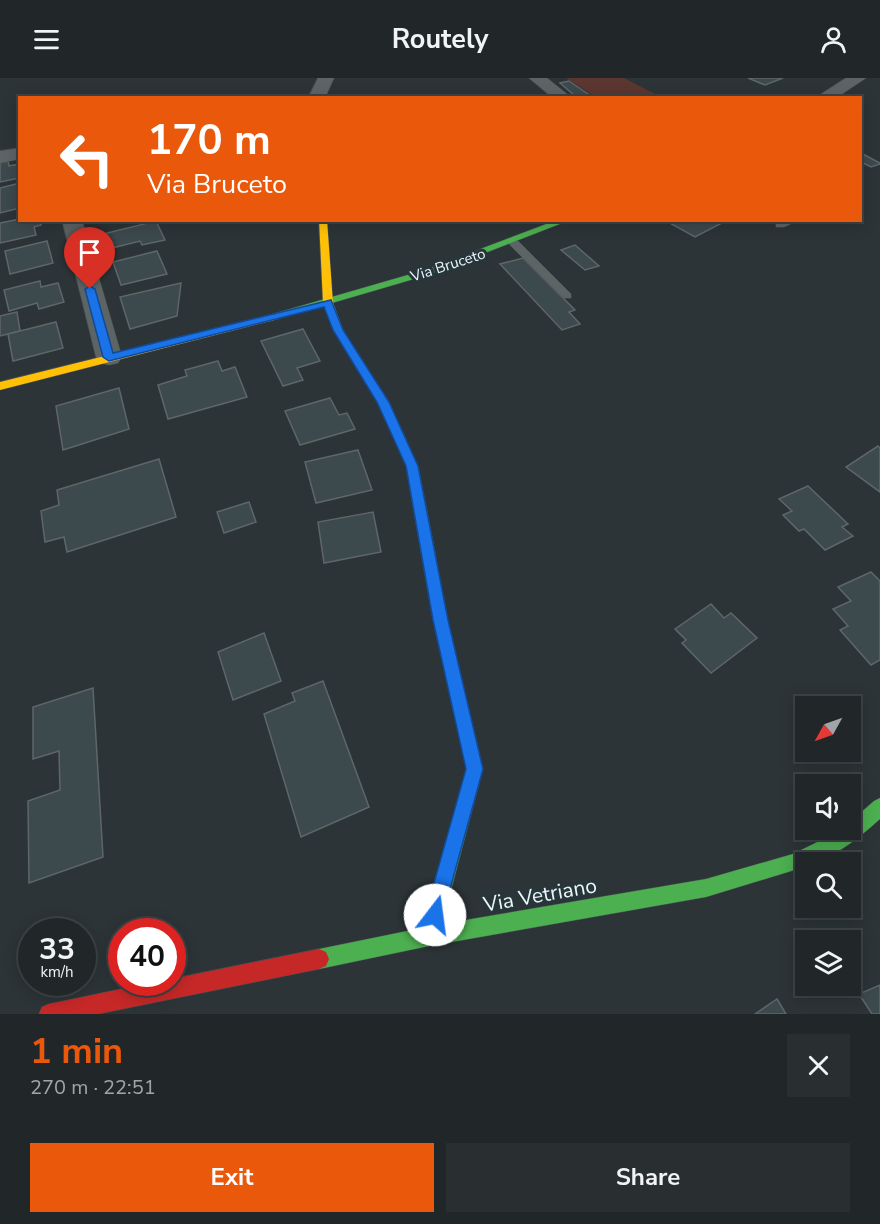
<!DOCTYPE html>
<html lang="en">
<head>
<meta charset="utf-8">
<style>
	:root { --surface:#212729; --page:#292f31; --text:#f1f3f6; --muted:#a2a5a8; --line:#3e4446; --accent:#ea580c }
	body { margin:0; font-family:"Nunito Sans",sans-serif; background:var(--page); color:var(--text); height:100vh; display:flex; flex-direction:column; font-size:22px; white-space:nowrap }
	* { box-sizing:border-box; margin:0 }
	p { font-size:20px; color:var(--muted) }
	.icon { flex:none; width:33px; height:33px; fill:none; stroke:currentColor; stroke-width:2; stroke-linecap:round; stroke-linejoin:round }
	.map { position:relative; height:936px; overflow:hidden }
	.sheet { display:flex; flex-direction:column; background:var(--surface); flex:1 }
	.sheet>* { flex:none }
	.banner { position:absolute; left:18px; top:18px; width:844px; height:126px; border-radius:0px; box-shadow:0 3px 15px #0003,0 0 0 2px var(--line); background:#ea580c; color:#fff; overflow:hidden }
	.needle { width:39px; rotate:230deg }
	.tools { position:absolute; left:795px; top:618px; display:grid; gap:12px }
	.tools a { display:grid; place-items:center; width:66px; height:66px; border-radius:0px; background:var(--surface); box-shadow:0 3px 15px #0003,0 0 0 2px var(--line); font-size:30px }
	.speed { position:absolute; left:18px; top:840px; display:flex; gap:12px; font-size:30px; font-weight:700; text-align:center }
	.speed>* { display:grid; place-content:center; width:78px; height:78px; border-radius:50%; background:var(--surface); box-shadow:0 3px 15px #0003,0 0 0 2px var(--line); line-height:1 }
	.speed small { font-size:15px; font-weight:400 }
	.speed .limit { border:9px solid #d22; background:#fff; color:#111 }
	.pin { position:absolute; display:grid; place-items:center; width:51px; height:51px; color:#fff; margin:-62px -26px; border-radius:50% 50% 50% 0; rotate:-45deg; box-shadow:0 0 6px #0007 }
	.pin .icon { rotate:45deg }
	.me { position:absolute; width:66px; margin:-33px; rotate:15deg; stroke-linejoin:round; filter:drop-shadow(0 0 4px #0008) }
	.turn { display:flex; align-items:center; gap:21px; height:126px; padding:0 30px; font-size:27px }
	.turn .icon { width:78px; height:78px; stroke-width:2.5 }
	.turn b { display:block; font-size:42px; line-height:51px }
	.round { display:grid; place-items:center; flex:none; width:63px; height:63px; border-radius:0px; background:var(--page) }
	.head { display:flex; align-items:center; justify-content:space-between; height:102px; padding:0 30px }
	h1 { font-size:36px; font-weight:700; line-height:45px; color:var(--accent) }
	.action { display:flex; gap:12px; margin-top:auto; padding:12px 30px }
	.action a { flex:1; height:69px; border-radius:0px; background:var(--accent); color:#fff; font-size:24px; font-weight:700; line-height:69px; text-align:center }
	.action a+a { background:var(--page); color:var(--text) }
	header { display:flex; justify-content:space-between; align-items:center; height:78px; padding:0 30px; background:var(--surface); font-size:27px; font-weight:700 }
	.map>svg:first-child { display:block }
</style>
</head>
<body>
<header><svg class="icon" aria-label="menu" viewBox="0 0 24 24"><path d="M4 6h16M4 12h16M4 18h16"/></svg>Routely<svg class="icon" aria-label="person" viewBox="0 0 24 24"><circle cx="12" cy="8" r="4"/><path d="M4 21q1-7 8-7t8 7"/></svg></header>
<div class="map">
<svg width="880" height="936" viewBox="0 0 880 936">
	<rect width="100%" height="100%" fill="#2c3437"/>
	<!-- green -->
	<path fill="#5c3630" d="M 566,0 L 624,0 L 661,19 L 596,19 Z"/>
	<!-- building -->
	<g fill="#3c494d" stroke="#5f6669" stroke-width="1.5">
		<path d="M 748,0 L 783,0 L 765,7 Z"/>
		<path d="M 569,3 L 594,20 L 581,20 L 574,17 L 560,5 Z"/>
		<path d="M 861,75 L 880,85 L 880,86 L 871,89 L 861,84 Z"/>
		<path d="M 8,83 L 9,88 L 20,86 L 20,100 L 0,104 L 0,85 Z"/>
		<path d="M 20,105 L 20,130 L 0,135 L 0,110 Z"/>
		<path d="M 20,141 L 20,142 L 40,142 L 41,147 L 34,149 L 36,157 L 0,165 L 0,145 Z"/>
		<path d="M 717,142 L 722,145 L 695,159 L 666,143 Z"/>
		<path d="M 156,143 L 165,162 L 142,167 L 140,163 L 108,171 L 103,156 Z"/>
		<path d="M 47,163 L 53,185 L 10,196 L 5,173 Z"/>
		<path d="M 575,167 L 599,188 L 585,192 L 561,172 Z"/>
		<path d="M 157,173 L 167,196 L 121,207 L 113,184 Z"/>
		<path d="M 523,180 L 575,232 L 569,234 L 580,246 L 562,252 L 500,186 Z"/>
		<path d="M 40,203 L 41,209 L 58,205 L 64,224 L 39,231 L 37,225 L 9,233 L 4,212 Z"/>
		<path d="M 181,205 L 177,238 L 130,251 L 120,219 Z"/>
		<path d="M 17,234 L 20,253 L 0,258 L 0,238 Z"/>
		<path d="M 56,244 L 63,270 L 13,283 L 8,256 Z"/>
		<path d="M 303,251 L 320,283 L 297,290 L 303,302 L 283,308 L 261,263 Z"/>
		<path d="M 218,283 L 222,293 L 235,289 L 247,319 L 168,341 L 158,307 L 187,298 L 185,292 Z"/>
		<path d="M 119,310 L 129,351 L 63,372 L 56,328 Z"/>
		<path d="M 330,320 L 339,337 L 347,335 L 355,351 L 300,367 L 285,333 Z"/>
		<path d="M 878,368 L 880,370 L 880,414 L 846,389 Z"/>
		<path d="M 358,372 L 372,412 L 316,425 L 305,384 Z"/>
		<path d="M 159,381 L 176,439 L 67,474 L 64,459 L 45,464 L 41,433 L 59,427 L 57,412 Z"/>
		<path d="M 808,408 L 848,446 L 842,449 L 853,458 L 825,472 L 804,451 L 799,453 L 783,437 L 792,433 L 779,421 Z"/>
		<path d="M 249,424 L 256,444 L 224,455 L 217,434 Z"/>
		<path d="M 373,434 L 381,474 L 324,485 L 318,444 Z"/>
		<path d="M 871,494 L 880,503 L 880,582 L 871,587 L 840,552 L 848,548 L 833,531 L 851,523 L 838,509 Z"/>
		<path d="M 711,526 L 724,540 L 731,535 L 757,560 L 711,595 L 682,565 L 686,562 L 675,551 Z"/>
		<path d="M 264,555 L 281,603 L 233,622 L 218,574 Z"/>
		<path d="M 323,603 L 369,729 L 301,759 L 264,636 L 295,623 L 292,615 Z"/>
		<path d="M 93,610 L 103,779 L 29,805 L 28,723 L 60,712 L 59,673 L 33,681 L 33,629 Z"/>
		<path d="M 880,907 L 880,936 L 872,936 L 859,916 Z"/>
		<path d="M 777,921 L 786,936 L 755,936 Z"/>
	</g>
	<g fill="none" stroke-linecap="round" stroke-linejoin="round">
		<defs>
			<g id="lane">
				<path d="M 783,142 L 799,142 L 784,149 L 776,149 L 776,145 Z"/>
				<path d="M 514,162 L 518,163 L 571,216 L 571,220 L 563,220 L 510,167 L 509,165 Z"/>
			</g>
			<g id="street">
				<path d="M 318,0 L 334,0 L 325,20 L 308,20 Z"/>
				<path d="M 529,0 L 547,0 L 572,20 L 553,20 Z"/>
				<path d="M 846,0 L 866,0 L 836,20 L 815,20 Z"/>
				<path d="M 20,70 L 20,81 L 0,85 L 0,73 Z"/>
				<path d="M 62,142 L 82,142 L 122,279 L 118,285 L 109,287 L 100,285 L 96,279 Z"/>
			</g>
			<g id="fast">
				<path d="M 557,142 L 570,142 L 431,196 L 274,242 L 270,243 L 265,240 L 266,238 L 425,192 Z"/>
				<path d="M 428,468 L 433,470 L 435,474 L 447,542 L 483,691 L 442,846 L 706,801 L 793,776 L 842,752 L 850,752 L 850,744 L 874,723 L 880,720 L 880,741 C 862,757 831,784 806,784 L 806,788 L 801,790 L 706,819 L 429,868 L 319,891 L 312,888 L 309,881 L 312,874 L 319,871 L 422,850 L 467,691 L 433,542 L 421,474 L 423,470 Z"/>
			</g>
			<g id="slow">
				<path d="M 319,142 L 327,142 L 333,225 L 343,252 L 389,324 L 418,388 L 435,474 L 433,478 L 423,478 L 421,474 L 406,388 L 377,324 L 333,252 L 323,225 Z"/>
				<path d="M 270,237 L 275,240 L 274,242 L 0,312 L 0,304 Z"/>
			</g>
			<path id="jam" d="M 319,871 L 326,874 L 329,881 L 326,888 L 319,891 L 98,936 L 39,936 L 42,929 L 49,926 L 155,904 L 172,904 L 172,901 Z"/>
		</defs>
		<!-- lane casing -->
		<use href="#lane" stroke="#485052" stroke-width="1"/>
		<!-- street casing -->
		<use href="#street" stroke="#485052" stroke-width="1"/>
		<!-- fast casing -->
		<use href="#fast" stroke="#485052" stroke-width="1"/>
		<!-- slow casing -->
		<use href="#slow" stroke="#485052" stroke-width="1"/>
		<!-- jam casing -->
		<use href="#jam" stroke="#485052" stroke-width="1"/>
		<!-- lane -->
		<use href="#lane" fill="#5d6466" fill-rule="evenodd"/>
		<!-- street -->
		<use href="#street" fill="#5d6466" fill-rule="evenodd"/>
		<!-- fast -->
		<use href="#fast" fill="#4caf50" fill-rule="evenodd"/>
		<!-- slow -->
		<use href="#slow" fill="#ffc107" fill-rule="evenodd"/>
		<!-- jam -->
		<use href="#jam" fill="#c62828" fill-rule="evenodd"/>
	</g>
	<!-- route -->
	<path fill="#1a73e8" stroke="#114b97" stroke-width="1.5" d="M 90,208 L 95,211 L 113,275 L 331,222 L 343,252 L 389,324 L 418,388 L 448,542 L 483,691 L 441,844 L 435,846 L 428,844 L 425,837 L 466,691 L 433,542 L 406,388 L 377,324 L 333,252 L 324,229 L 109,283 L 103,279 L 85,211 Z"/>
	<g text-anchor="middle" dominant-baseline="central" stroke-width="6" stroke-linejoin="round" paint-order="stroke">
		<!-- far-street labels -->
		<g font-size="15" fill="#ecf6f9" stroke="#27363b">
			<text transform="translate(448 187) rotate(-18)">Via Bruceto</text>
		</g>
		<!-- near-street labels -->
		<g font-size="21" fill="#ecf6f9" stroke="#27363b">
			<text transform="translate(540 817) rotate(-10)">Via Vetriano</text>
		</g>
	</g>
</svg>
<div class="tools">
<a><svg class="needle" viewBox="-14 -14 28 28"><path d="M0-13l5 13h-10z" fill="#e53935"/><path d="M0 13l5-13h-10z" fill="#a2a5a8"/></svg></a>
<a><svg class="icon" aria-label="sound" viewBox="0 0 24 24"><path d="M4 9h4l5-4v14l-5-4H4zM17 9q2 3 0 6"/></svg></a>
<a><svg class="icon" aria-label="search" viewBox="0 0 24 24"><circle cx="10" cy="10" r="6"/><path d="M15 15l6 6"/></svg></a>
<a><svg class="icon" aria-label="layers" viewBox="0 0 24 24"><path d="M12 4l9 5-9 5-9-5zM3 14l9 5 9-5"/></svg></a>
</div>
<div class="speed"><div>33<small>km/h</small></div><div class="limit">40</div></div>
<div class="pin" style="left:90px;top:211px;background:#d93025"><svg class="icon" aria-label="arrive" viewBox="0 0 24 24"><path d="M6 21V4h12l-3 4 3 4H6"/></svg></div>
<svg class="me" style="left:435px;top:837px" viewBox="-20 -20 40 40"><circle r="19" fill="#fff"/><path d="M0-13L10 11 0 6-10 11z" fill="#1a73e8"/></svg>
<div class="banner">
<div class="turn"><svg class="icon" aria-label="left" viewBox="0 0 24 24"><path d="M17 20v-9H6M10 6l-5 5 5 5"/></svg><div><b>170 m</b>Via Bruceto</div></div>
</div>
</div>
<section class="sheet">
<div class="head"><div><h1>1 min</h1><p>270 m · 22:51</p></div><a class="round"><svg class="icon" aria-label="close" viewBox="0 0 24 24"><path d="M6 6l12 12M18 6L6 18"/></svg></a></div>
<div class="action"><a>Exit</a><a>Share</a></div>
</section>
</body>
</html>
